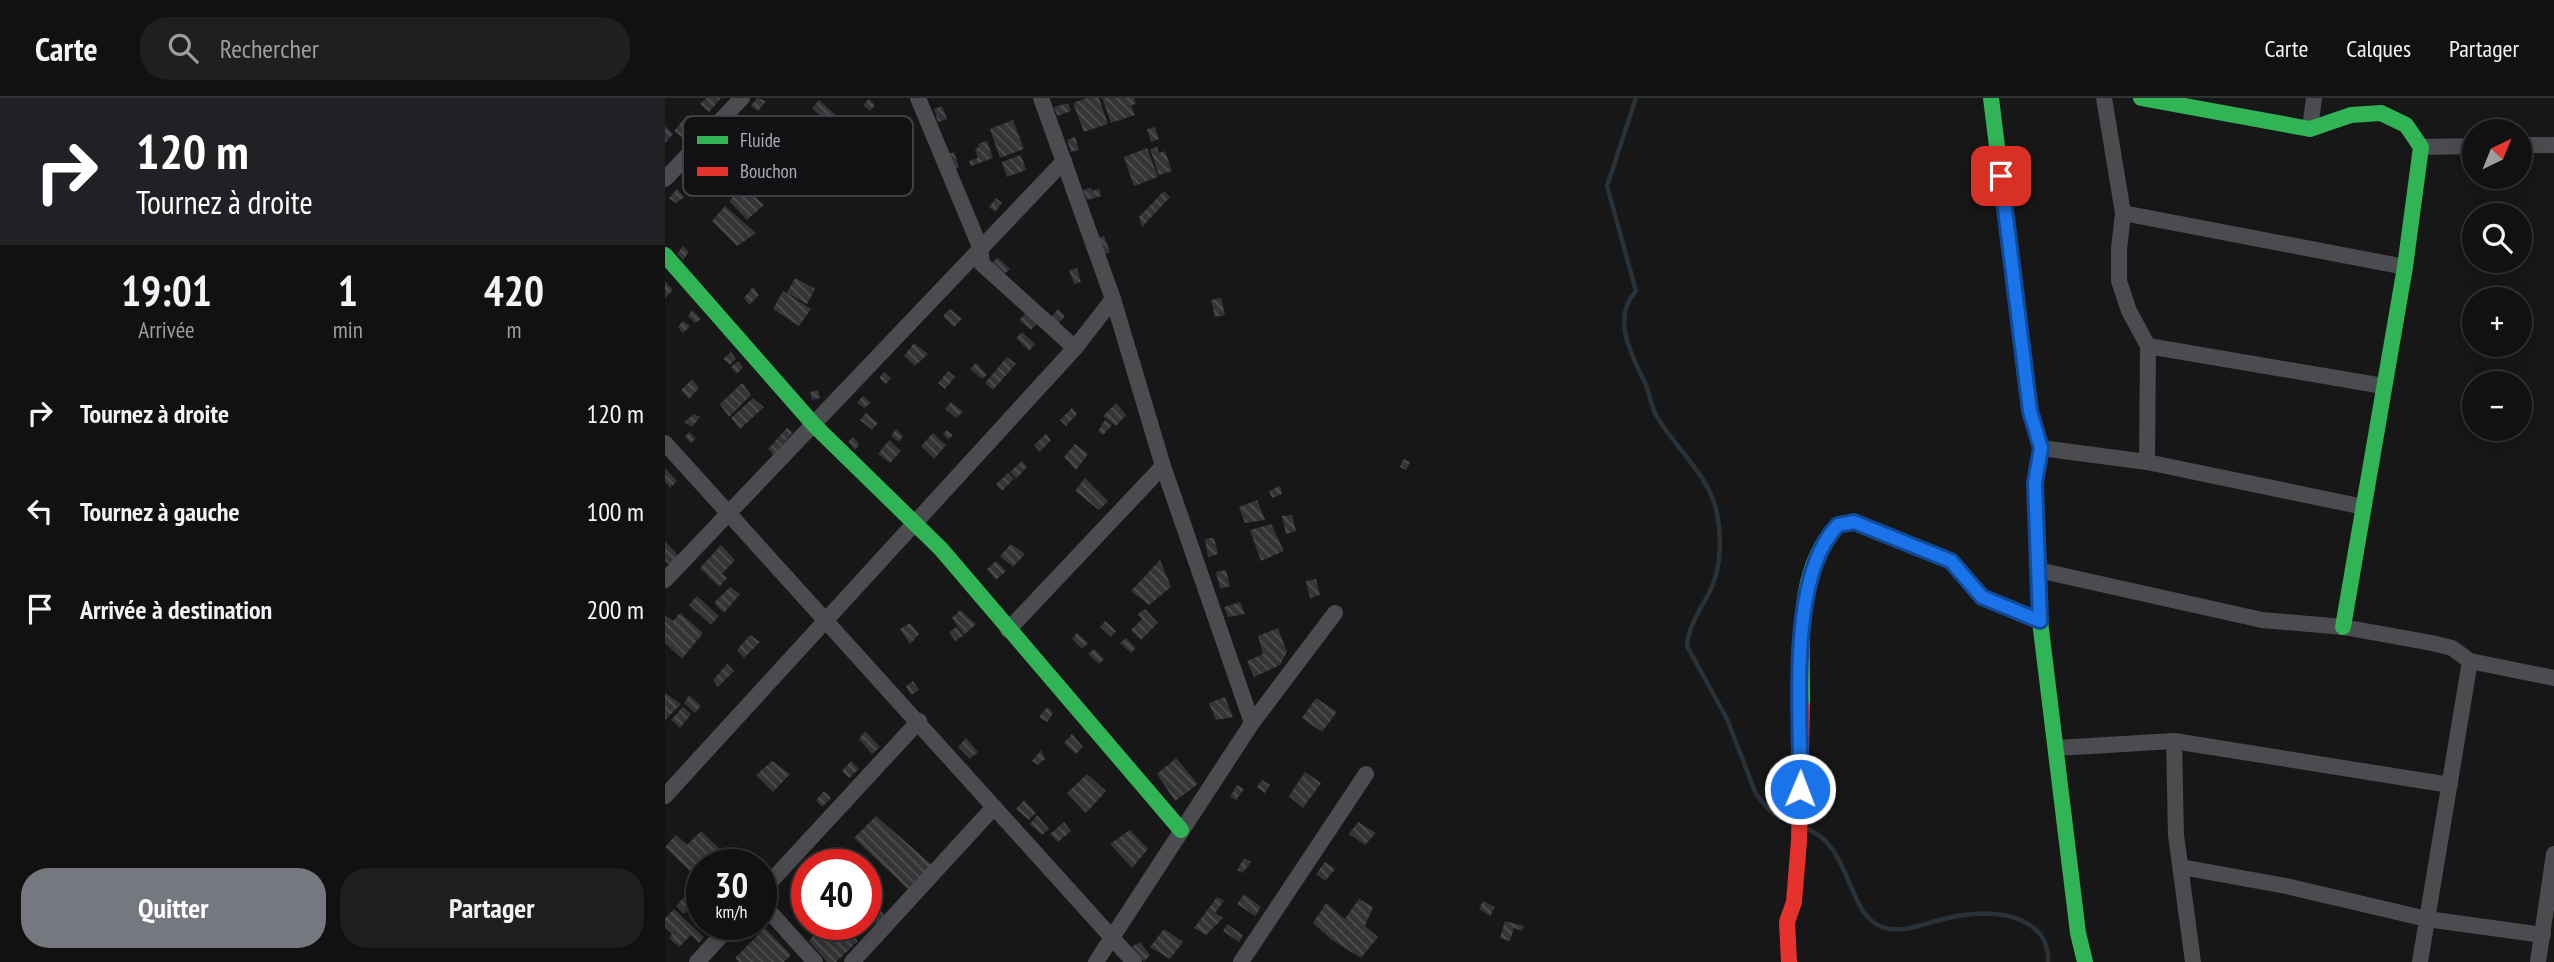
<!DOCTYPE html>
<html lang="fr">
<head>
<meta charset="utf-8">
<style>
	:root { --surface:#111; --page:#1e1f1f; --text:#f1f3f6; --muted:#9c9d9f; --line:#303131; --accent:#767880 }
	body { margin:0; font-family:"PT Sans Narrow",sans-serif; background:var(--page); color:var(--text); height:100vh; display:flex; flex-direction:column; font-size:26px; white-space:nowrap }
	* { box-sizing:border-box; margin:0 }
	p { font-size:23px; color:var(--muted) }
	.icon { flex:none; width:38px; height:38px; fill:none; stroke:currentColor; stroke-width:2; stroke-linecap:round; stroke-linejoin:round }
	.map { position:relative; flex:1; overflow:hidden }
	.details { display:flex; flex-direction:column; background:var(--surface); width:665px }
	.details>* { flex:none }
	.guide { background:#202124; color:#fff; overflow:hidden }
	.needle { width:46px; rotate:43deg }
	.controls { position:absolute; left:1797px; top:21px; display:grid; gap:14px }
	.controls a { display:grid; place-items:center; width:70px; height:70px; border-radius:50%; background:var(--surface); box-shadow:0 4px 18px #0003,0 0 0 2px var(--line); font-size:35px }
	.speed { position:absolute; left:21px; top:751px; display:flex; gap:14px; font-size:35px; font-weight:700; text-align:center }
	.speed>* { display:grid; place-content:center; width:91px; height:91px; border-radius:50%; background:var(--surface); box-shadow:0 4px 18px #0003,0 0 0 2px var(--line); line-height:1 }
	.speed small { font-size:18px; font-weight:400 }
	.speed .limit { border:10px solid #d22; background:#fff; color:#111 }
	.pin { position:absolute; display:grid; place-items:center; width:60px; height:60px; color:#fff; margin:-30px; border-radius:14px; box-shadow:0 4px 10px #0006 }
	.me { position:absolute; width:77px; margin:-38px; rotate:1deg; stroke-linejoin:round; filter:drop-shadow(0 0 5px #0008) }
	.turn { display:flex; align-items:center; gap:24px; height:147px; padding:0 21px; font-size:32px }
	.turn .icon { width:91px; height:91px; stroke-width:2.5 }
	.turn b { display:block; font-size:49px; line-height:60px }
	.eta { display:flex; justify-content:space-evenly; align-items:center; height:119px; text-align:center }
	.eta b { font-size:42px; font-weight:700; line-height:49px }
	.primary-button { display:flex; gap:14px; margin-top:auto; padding:14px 21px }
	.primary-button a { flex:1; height:80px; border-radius:28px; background:var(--accent); color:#fff; font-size:28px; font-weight:700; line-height:80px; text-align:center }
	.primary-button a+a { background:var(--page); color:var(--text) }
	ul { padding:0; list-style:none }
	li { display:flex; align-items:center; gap:21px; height:98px; padding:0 21px }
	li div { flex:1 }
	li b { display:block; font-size:26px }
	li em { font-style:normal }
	header { display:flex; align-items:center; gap:42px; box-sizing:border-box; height:98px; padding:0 35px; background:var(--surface); border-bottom:2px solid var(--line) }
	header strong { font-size:33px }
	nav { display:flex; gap:38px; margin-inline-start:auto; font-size:24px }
	.search { width:490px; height:63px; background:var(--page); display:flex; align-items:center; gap:18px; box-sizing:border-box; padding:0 24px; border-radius:28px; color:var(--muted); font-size:26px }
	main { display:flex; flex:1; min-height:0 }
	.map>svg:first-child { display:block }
</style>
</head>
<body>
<header>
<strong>Carte</strong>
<div class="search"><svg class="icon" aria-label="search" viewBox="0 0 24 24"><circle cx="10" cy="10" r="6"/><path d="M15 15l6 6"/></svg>Rechercher</div>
<nav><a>Carte</a><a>Calques</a><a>Partager</a></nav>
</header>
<main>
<section class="details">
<div class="guide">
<div class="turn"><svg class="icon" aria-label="right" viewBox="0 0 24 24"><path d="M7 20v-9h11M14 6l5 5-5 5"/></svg><div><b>120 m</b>Tournez à droite</div></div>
</div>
<div class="eta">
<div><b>19:01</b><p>Arrivée</p></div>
<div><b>1</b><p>min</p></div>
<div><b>420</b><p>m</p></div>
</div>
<ul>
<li><svg class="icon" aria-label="right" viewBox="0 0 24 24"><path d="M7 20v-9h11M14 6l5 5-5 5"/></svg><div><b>Tournez à droite</b></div><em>120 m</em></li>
<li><svg class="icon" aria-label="left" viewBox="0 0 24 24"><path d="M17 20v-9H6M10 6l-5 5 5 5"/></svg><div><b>Tournez à gauche</b></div><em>100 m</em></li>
<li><svg class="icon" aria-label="arrive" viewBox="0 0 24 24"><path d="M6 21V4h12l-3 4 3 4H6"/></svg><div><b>Arrivée à destination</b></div><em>200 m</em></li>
</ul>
<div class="primary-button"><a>Quitter</a><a>Partager</a></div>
</section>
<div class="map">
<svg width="1889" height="864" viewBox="0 0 1889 864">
	<defs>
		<pattern id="building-back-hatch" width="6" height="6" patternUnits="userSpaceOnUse" patternTransform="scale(1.75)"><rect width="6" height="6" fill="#353537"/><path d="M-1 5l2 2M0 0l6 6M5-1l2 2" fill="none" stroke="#4f5052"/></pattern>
	</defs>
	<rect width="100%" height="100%" fill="#171717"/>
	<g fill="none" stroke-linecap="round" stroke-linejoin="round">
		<!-- stream -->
		<g stroke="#2a3239" stroke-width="4.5">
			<path d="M 971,0 L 942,88 L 971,193 C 945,221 968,259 981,287 C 985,297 986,308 991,317 C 1009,349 1042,375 1051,411 C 1057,438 1057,470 1044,495 C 1035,512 1023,529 1022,548 L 1062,621 L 1091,696 L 1105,713 L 1128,726"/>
			<path d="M 1139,730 C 1190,745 1179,825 1225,831 C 1240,833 1253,828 1267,824 C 1299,815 1342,808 1370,831 C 1379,838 1384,852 1383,864"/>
		</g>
	</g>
	<!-- building -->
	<g fill="url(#building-back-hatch)">
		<path d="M 41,0 L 56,0 L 44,14 L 35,6 Z"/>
		<path d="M 92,0 L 101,3 L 93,13 L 86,8 Z"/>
		<path d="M 422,0 L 434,0 L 443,26 L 419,34 L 408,5 Z"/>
		<path d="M 437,0 L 469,0 L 471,6 L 466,7 L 470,17 L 446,25 Z"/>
		<path d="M 204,1 L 210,7 L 205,13 L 198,7 Z"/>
		<path d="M 154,2 L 175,21 L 168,29 L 147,10 Z"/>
		<path d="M 403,5 L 406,13 L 392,18 L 389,9 Z"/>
		<path d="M 277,8 L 282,21 L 273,24 L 269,11 Z"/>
		<path d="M 22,17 L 31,24 L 18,40 L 9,33 Z"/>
		<path d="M 348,22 L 359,51 L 335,60 L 325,31 Z"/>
		<path d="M 0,28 L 8,36 L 0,45 Z"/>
		<path d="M 490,29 L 494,41 L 486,44 L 482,31 Z"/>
		<path d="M 410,39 L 414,52 L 406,54 L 402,42 Z"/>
		<path d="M 322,43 L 328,60 L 306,68 L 304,63 L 313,60 L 310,51 L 314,49 L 313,46 Z"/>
		<path d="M 492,49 L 494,55 L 500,53 L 507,73 L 494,77 L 485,51 Z"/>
		<path d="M 482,50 L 493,79 L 469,88 L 459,59 Z"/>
		<path d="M 289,54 L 294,69 L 287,72 L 281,57 Z"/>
		<path d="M 356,57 L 361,72 L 342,79 L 337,64 Z"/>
		<path d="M 26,73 L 35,79 L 24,88 L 16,82 Z"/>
		<path d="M 62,78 L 71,89 L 59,99 L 51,90 Z"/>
		<path d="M 78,88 L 99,107 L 82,122 L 64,103 Z"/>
		<path d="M 426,90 L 427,93 L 434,91 L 436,98 L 422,102 L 418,92 Z"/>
		<path d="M 12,91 L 19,99 L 11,105 L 4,100 Z"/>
		<path d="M 499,93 L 505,99 L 477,129 L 474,119 Z"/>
		<path d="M 331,100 L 337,105 L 330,114 L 324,109 Z"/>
		<path d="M 60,108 L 91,135 L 72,148 L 47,123 Z"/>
		<path d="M 439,138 L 445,154 L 438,157 L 433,140 Z"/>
		<path d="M 18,148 L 24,154 L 18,162 L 12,156 Z"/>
		<path d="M 333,160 L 345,171 L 338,177 L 327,165 Z"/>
		<path d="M 412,170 L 416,184 L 409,186 L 404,172 Z"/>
		<path d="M 130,180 L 150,191 L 142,206 L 122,195 Z"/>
		<path d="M 0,183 L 8,192 L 0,200 Z"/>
		<path d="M 88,189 L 94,197 L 84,207 L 79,200 Z"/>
		<path d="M 118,193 L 146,211 L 134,228 L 108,211 Z"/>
		<path d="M 556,200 L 560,217 L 550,219 L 546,202 Z"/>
		<path d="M 285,211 L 297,221 L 289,229 L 278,218 Z"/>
		<path d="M 393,211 L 400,218 L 394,225 L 386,219 Z"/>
		<path d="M 27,212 L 36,221 L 30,225 L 23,218 Z"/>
		<path d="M 362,214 L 372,226 L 366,232 L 354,222 Z"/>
		<path d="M 18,223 L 25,228 L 18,235 L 13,229 Z"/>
		<path d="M 357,234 L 370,246 L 364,253 L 351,240 Z"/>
		<path d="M 249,245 L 263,256 L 250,268 L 239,258 Z"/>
		<path d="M 66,254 L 71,261 L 65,267 L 58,261 Z"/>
		<path d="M 342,259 L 351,266 L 328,292 L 320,285 Z"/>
		<path d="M 73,263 L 78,269 L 72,276 L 66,269 Z"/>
		<path d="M 311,265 L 322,277 L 317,281 L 305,271 Z"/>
		<path d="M 283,273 L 290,279 L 280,291 L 273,285 Z"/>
		<path d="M 219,274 L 226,280 L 221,286 L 214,280 Z"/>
		<path d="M 27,281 L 34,290 L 24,301 L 16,292 Z"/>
		<path d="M 77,285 L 86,297 L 64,319 L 55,306 Z"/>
		<path d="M 153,292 L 155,300 L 147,302 L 145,294 Z"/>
		<path d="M 198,298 L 206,305 L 199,310 L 192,305 Z"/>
		<path d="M 88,300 L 99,309 L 75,331 L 66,320 Z"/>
		<path d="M 286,304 L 298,314 L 291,320 L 280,311 Z"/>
		<path d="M 451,305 L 461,317 L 451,328 L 438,318 Z"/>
		<path d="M 407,310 L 412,316 L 401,328 L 395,322 Z"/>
		<path d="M 201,315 L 213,325 L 207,332 L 195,322 Z"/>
		<path d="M 29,316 L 35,319 L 27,329 L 19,324 Z"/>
		<path d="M 440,322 L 447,327 L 438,337 L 433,333 Z"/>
		<path d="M 122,330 L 128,334 L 109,357 L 103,351 Z"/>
		<path d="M 231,331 L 238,338 L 234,344 L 226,338 Z"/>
		<path d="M 282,332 L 288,337 L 283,342 L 278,336 Z"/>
		<path d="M 24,334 L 31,340 L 26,345 L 20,339 Z"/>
		<path d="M 268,335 L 281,347 L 269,361 L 256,348 Z"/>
		<path d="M 381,336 L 386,342 L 375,354 L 369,347 Z"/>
		<path d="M 188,339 L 194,346 L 190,352 L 183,344 Z"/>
		<path d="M 224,342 L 236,353 L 225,365 L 213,356 Z"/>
		<path d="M 410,346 L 423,356 L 411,372 L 399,359 Z"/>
		<path d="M 738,361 L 745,364 L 741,372 L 735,369 Z"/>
		<path d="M 357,363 L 362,369 L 351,381 L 345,374 Z"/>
		<path d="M 0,370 L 12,383 L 5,390 L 0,384 Z"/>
		<path d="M 343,375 L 349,381 L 337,393 L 331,386 Z"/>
		<path d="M 420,380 L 443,403 L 434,412 L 410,393 Z"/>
		<path d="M 615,388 L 617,396 L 607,400 L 604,393 Z"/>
		<path d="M 592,402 L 600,422 L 580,425 L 574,409 Z"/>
		<path d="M 627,417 L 631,433 L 621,436 L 617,418 Z"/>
		<path d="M 606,426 L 619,453 L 596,463 L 585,432 Z"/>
		<path d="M 549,440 L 553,456 L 543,459 L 540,441 Z"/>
		<path d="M 0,443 L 13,457 L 5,467 L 0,463 Z"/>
		<path d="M 346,446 L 360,456 L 348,469 L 335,458 Z"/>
		<path d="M 56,447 L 70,462 L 57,476 L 62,480 L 54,489 L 35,470 Z"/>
		<path d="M 495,462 L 506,489 L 484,507 L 466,493 Z"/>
		<path d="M 331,463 L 341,473 L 331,482 L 322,471 Z"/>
		<path d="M 561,472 L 565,488 L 555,491 L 551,474 Z"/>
		<path d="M 651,481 L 655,497 L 645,500 L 641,483 Z"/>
		<path d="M 65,489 L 75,496 L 59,515 L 49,505 Z"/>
		<path d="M 32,498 L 54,518 L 46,527 L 24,507 Z"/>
		<path d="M 575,504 L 580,516 L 563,519 L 559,509 Z"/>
		<path d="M 480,511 L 493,525 L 476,542 L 466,532 L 477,521 L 473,516 Z"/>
		<path d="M 295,512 L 311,526 L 299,537 L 287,520 Z"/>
		<path d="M 15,515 L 38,535 L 17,561 L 0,545 L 0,517 L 8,523 Z"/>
		<path d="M 440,523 L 451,533 L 446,539 L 435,529 Z"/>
		<path d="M 245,525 L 254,536 L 245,546 L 235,531 Z"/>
		<path d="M 292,529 L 298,538 L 290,543 L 284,534 Z"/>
		<path d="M 613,530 L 622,554 L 615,567 L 589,579 L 582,563 L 598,556 L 593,538 Z"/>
		<path d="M 412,535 L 423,545 L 417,551 L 407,541 Z"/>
		<path d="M 85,537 L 95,544 L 79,560 L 72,552 Z"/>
		<path d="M 461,540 L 471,550 L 466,555 L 455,545 Z"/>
		<path d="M 429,551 L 439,561 L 434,566 L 423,556 Z"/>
		<path d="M 62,566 L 69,573 L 53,589 L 48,582 Z"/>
		<path d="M 248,583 L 254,592 L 246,597 L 241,588 Z"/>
		<path d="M 0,595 L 16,606 L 0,622 Z"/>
		<path d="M 24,597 L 36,608 L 30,615 L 19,605 Z"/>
		<path d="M 560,599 L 568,619 L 551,622 L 544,605 Z"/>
		<path d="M 651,600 L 672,614 L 657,634 L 637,620 Z"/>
		<path d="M 18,609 L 26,616 L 15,630 L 6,622 Z"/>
		<path d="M 382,609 L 388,615 L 382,624 L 374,619 Z"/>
		<path d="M 200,633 L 215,649 L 207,656 L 194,641 Z"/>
		<path d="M 407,636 L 418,649 L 411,656 L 399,645 Z"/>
		<path d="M 301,640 L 313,654 L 305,661 L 293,649 Z"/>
		<path d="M 376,652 L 380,661 L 373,667 L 367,663 Z"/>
		<path d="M 511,660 L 533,686 L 510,703 L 492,676 Z"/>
		<path d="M 107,663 L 125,676 L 108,694 L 91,677 Z"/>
		<path d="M 186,663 L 194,671 L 184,680 L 177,673 Z"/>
		<path d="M 640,674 L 656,685 L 638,710 L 624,698 Z"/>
		<path d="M 422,676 L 441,693 L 421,715 L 402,695 Z"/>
		<path d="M 597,682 L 605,687 L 600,695 L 592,689 Z"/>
		<path d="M 572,687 L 579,691 L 571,702 L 565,699 Z"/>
		<path d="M 159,693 L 166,700 L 157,709 L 151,702 Z"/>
		<path d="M 359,702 L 371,715 L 364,722 L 351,711 Z"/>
		<path d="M 372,717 L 384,731 L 377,737 L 365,726 Z"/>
		<path d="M 211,718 L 267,767 L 243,791 L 189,740 Z"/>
		<path d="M 399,724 L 406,733 L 393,744 L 385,736 Z"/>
		<path d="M 693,724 L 711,735 L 700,747 L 684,736 Z"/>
		<path d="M 465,732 L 483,751 L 467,770 L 445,746 Z"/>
		<path d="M 36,733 L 57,753 L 44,766 L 37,766 L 37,775 L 32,780 L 0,749 L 11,737 L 22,747 Z"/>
		<path d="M 579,760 L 586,764 L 578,775 L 572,772 Z"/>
		<path d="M 660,764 L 670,771 L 660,783 L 651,776 Z"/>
		<path d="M 137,771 L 142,777 L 135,785 L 128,781 Z"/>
		<path d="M 29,789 L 37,796 L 19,816 L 11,808 Z"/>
		<path d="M 579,796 L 596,809 L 590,818 L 572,806 Z"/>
		<path d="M 552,799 L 559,803 L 550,815 L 558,820 L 541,837 L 529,830 Z"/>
		<path d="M 694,801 L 708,809 L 700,828 L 713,839 L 696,860 L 667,842 L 648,825 L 661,805 L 680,821 Z"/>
		<path d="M 818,803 L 830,809 L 825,818 L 814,811 Z"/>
		<path d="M 9,811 L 39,839 L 34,845 L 26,837 L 14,849 L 4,840 L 7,836 L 0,829 L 0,820 Z"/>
		<path d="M 215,812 L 220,818 L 211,826 L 207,821 Z"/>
		<path d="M 840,823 L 859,828 L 857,833 L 849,830 L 845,843 L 835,840 Z"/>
		<path d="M 38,826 L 50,826 L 41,836 L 35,830 Z"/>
		<path d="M 156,826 L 173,826 L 193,843 L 171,864 L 162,864 L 144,843 Z"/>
		<path d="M 562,826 L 578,837 L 574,844 L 558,833 Z"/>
		<path d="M 100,830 L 126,857 L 119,864 L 74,864 L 70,860 Z"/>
		<path d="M 499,831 L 518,844 L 505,861 L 485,849 Z"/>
		<path d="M 475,844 L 485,857 L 479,864 L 465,850 Z"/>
	</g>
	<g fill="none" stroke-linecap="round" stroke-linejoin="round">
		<!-- street -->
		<g stroke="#4b4c50" stroke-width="16">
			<path d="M 253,0 L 315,149 L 317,166 L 410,250"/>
			<path d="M 376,0 L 448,201 L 498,368 L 587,625"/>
			<path d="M 1439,0 L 1458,115 L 1454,151 L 1454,183 L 1464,213 L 1483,248 L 1482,364 L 1699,409"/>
			<path d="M 1645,31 L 1649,0"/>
			<path d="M 1855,47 L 1889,47"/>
			<path d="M 1756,49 L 1810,48"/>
			<path d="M 0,81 L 77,0"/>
			<path d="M 1458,115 L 1740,169"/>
			<path d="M 1483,248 L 1718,288"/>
			<path d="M 0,345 L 469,864"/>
			<path d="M 1376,350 L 1482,364"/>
			<path d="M 1373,472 L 1597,522 L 1678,529 L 1767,545 L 1787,550 L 1805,563 L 1889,580"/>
			<path d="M 0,482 L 399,63"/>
			<path d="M 343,532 L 498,368"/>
			<path d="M 1509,643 L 1511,737 L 1528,864"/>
			<path d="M 1391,650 L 1509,643 L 1785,687"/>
			<path d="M 0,698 L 410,250 L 448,201"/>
			<path d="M 1516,769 L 1621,788 L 1762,821 L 1878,837"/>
			<path d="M 96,794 L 254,623"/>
			<path d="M 96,804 L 150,864"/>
			<path d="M 32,864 L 67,826"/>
			<path d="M 187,864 L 329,709"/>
			<path d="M 431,864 L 587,625 L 670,515"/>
			<path d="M 576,864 L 701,676"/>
			<path d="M 1755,864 L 1805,563"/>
			<path d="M 1873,864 L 1889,756"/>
		</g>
		<!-- fast -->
		<g stroke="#30b455" stroke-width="16">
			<path d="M 1326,0 L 1365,313 L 1376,350 L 1370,385 L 1375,523 L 1413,835 L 1420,864"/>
			<path d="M 1476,0 L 1645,31 L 1686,17 L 1716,15 L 1741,27 L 1756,49 L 1740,169 L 1678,529"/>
			<path d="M 0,157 L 150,328 L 276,451 L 516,732"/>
			<path d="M 1137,609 C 1138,550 1128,472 1173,427 L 1189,424 L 1286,463 L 1317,499 L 1375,523"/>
		</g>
		<!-- jam -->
		<path stroke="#e5322d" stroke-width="16" d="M 1124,864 L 1122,824 L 1129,804 L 1134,743 L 1137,609"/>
	</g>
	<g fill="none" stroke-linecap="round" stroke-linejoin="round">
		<defs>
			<path id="route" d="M 1135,691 C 1137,619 1121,480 1173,427 L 1189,424 L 1286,463 L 1317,499 L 1375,523 L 1370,385 L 1376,350 L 1365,313 L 1336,78"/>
		</defs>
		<!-- route casing -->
		<use href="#route" stroke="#114b97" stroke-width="18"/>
		<!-- route -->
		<use href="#route" stroke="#1a73e8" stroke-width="12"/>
	</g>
	<!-- legend -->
	<rect x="18" y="18" width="230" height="80" rx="10" fill="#111113" stroke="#3f4045" stroke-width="2"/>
	<rect x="32" y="38" width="31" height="8" fill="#30b455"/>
	<rect x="32" y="69" width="31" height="9" fill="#e5322d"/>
	<g font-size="19" fill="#a9adb8">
		<text x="75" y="49">Fluide</text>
		<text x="75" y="80">Bouchon</text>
	</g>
</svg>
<div class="controls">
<a><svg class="needle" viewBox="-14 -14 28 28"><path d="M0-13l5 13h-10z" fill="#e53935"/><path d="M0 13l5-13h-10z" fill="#9c9d9f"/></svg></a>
<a><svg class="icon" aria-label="search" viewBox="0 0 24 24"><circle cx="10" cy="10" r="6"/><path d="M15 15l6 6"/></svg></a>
<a>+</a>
<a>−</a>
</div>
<div class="speed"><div>30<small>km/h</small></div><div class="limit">40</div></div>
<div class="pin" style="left:1336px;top:78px;background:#d93025"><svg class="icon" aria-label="arrive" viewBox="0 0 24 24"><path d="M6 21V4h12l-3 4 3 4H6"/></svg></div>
<svg class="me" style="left:1135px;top:691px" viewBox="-20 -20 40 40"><circle r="17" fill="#1a73e8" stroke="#fff" stroke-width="3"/><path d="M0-11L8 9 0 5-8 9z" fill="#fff"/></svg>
</div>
</main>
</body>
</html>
